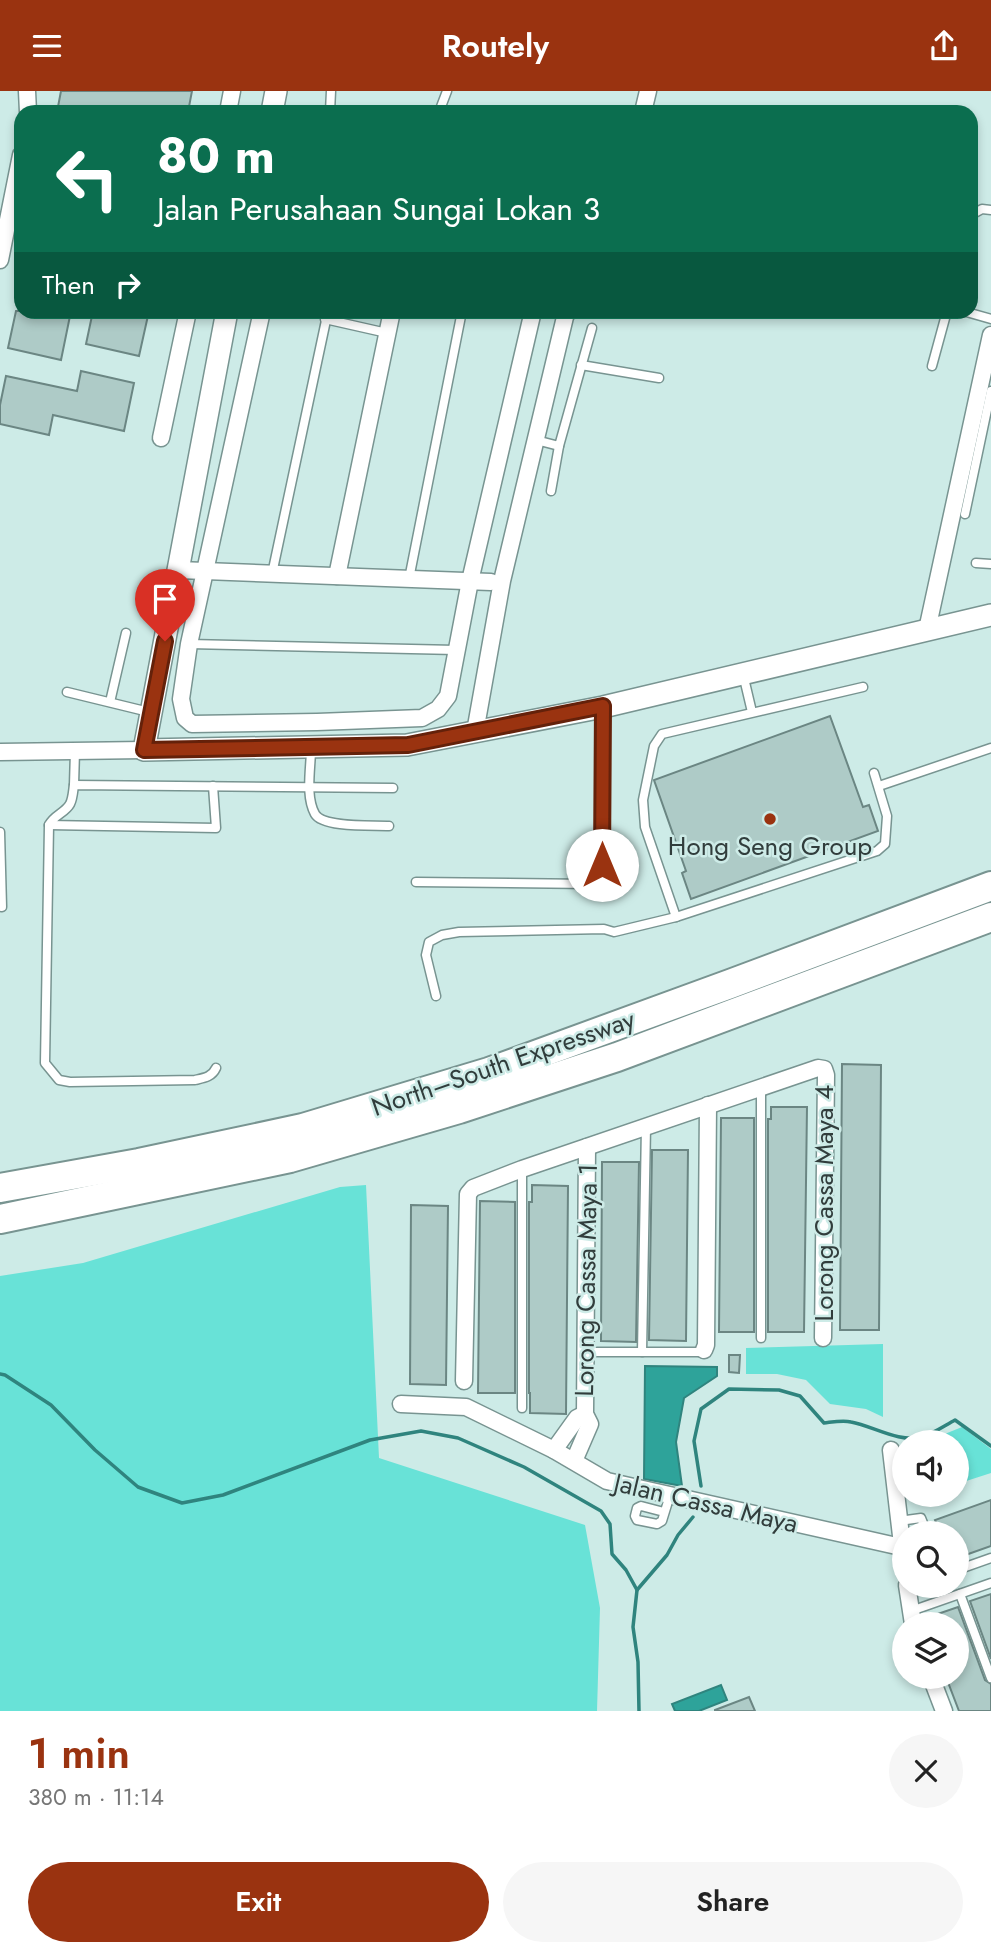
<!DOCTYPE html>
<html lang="en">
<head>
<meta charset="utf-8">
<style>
	:root { --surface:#fff; --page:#f6f6f6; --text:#222; --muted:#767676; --accent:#9a3310 }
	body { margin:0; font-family:Jost,sans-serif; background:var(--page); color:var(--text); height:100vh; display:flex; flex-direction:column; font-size:26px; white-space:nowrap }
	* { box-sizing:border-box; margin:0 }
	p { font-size:23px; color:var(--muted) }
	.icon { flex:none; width:38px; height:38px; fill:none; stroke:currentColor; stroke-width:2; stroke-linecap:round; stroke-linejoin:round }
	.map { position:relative; height:1620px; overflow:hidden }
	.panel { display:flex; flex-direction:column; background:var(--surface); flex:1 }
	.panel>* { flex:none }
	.guide { position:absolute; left:14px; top:14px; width:964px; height:214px; border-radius:21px; box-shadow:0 4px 10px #0003; background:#0b6e4f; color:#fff; overflow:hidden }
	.fabs { position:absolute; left:892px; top:1339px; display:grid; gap:14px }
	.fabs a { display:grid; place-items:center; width:77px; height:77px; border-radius:50%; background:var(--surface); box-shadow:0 4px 10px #0003; font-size:35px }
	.pin { position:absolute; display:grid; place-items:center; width:60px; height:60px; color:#fff; margin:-72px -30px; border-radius:50% 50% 50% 0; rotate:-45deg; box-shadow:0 0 7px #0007 }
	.pin .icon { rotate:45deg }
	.me { position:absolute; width:77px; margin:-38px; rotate:0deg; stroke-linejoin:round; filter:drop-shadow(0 0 5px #0008) }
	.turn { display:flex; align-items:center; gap:24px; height:147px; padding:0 28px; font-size:32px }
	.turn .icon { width:91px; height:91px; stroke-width:2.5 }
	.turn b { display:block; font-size:49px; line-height:60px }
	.then { display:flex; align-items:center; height:66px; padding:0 28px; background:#0003; gap:14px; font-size:26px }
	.round { display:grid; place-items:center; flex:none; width:74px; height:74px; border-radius:37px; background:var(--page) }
	.summary { display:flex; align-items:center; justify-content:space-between; height:119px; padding:0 28px }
	h1 { font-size:42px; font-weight:600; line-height:52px; color:var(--accent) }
	.primary-button { display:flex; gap:14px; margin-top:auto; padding:14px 28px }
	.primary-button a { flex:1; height:80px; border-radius:42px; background:var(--accent); color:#fff; font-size:28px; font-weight:600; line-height:80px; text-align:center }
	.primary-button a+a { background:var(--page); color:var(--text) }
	header { display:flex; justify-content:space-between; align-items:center; height:91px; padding:0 28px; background:var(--accent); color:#fff; font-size:32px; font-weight:600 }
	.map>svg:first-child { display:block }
</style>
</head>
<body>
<header><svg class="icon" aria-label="menu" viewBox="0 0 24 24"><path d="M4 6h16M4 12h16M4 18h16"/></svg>Routely<svg class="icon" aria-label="share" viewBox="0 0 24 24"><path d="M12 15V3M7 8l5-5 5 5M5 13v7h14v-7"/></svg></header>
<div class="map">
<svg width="991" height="1620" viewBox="0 0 991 1620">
	<rect width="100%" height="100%" fill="#cdebe7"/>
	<!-- green -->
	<g fill="#68e2d7">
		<path d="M 366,1094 L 379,1367 L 585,1434 L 600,1517 L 597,1620 L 0,1620 L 0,1185 L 83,1172 L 340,1096 Z"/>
		<path d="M 883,1253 L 883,1326 L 866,1318 L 830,1313 L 806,1289 L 777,1283 L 746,1283 L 746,1257 Z"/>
		<path d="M 962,1336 L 991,1358 L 991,1382 L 957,1393 L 957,1351 L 925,1351 Z"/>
	</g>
	<!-- water -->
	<g fill="#2ea39a" stroke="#2f847e" stroke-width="2">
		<path d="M 645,1275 L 717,1276 L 717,1285 L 684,1307 L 676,1351 L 682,1395 L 644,1388 Z"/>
		<path d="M 721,1594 L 727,1609 L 699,1620 L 675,1620 L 672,1613 Z"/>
	</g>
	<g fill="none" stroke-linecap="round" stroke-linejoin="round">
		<!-- stream -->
		<g stroke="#2f847e" stroke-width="3.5">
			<path d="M 0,1283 L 5,1284 L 51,1314 L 95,1359 L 138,1396 L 182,1412 L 223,1404 L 370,1349 L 421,1340 L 458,1347 L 524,1376 L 601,1420 L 610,1433 L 612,1463 L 626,1479 L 637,1499 L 633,1536 L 638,1571 L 639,1620"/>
			<path d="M 701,1395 L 694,1350 L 701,1318 L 729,1298 L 779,1299 L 800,1305 L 824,1332 C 833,1331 843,1329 851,1331 C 873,1335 899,1352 921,1346 C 933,1343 944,1335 955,1329 L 991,1355"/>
			<path d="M 637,1499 L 667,1464 L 678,1444 L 693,1426"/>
		</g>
	</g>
	<!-- building -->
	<g fill="#aecbc7" stroke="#6b8683" stroke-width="2">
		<path d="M 61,0 L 192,0 L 188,21 L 57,21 Z"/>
		<path d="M 16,220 L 71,220 L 61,269 L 8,257 Z"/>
		<path d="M 93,220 L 149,220 L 139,265 L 86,253 Z"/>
		<path d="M 81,280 L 134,292 L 124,340 L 53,324 L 49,344 L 0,333 L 0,314 L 6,285 L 77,300 Z"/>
		<path d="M 830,625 L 863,716 L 869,714 L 878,740 L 691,808 L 682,782 L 686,780 L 654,689 Z"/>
		<path d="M 842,973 L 881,974 L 879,1239 L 840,1239 Z"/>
		<path d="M 771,1016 L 807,1016 L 804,1241 L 768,1241 L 768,1028 L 771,1028 Z"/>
		<path d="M 721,1027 L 754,1027 L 754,1241 L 719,1241 Z"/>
		<path d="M 652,1059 L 688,1059 L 686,1250 L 649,1249 Z"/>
		<path d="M 602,1071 L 639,1071 L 636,1251 L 601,1250 Z"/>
		<path d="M 532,1094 L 568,1095 L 566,1323 L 530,1322 L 530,1302 L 529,1302 L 529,1111 L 532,1111 Z"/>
		<path d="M 480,1110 L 515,1111 L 515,1302 L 478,1302 Z"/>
		<path d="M 411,1114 L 448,1115 L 446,1294 L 410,1293 Z"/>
		<path d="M 729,1264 L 740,1264 L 739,1282 L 729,1281 Z"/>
		<path d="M 991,1409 L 991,1455 L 957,1467 L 957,1442 L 940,1442 L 935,1429 Z"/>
		<path d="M 991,1503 L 991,1568 L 970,1510 Z"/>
		<path d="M 958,1516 L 985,1589 L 991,1593 L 991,1620 L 959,1620 L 946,1586 L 957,1586 L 957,1533 L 923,1533 L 923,1528 Z"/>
		<path d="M 749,1606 L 755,1620 L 715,1620 L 715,1619 Z"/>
	</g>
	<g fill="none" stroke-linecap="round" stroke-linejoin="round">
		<defs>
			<g id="service">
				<path d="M 330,21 L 331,0"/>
				<path d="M 439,21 L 447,0"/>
				<path d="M 971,129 L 973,123 L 982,118 L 991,119"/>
				<path d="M 963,220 L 991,228"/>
				<path d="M 325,228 L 387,242"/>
				<path d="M 581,274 L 659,287"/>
				<path d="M 932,275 L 947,220"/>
				<path d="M 536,349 L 559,355 L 592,237"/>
				<path d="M 551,400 L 559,355"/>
				<path d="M 965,423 L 991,300"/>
				<path d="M 976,472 L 991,473"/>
				<path d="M 272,483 L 328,220"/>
				<path d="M 409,488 L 462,220"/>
				<path d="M 189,553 L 456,559"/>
				<path d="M 743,583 L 752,621"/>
				<path d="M 67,601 L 149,621"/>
				<path d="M 110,611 L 126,542"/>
				<path d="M 311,657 C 311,677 305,705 315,723 C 323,737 374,734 389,735"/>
				<path d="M 74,694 L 75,660"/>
				<path d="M 879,695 L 991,657"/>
				<path d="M 49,734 L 216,737 L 213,695"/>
				<path d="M 0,741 L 2,816"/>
				<path d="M 416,791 L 591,793 L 599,785 L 602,774 L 603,618"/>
				<path d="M 676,826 L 645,736 L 643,709 L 654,655 L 662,643 L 863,596"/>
				<path d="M 436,905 L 426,864 L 429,851 L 442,844 L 459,841 L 604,838 L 614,841 L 676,826 L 877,760 L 885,753 L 887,725 L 874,682"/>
				<path d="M 216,977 C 212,986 204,987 195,989 L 70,991 L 59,989 L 45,972 L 49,734 C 54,724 65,722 70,713 C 73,707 73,700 74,694 L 393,697"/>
				<path d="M 761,1247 L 761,996"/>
				<path d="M 585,1261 L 699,1261 L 704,1259"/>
				<path d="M 642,1261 L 646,1035"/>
				<path d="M 522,1317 L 522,1078"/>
				<path d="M 664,1421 L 641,1415 L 637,1417 L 635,1425 L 637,1429 L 657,1433 L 662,1430 L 670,1404"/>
				<path d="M 899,1430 L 921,1427 L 927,1442"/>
				<path d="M 957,1479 L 991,1467"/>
				<path d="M 960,1503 L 991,1587"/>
				<path d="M 911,1520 L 991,1492"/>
			</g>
			<g id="minor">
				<path d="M 27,0 L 28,21"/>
				<path d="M 228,21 L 232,0"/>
				<path d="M 643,21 L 648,0"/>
				<path d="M 0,169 L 21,64"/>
				<path d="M 262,220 L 189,553 L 181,608 L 185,627 L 192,633 L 317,631 L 422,627 L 438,618 L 448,605 L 470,490 L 533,220"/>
				<path d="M 161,347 L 188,220"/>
				<path d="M 179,479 L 491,491"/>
				<path d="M 337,485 L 392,220"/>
				<path d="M 927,539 L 991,244"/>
				<path d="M 475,641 L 502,490 L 565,226 L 568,220"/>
				<path d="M 0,661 L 144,659"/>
				<path d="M 704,1259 L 706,1254 L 708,1014"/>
				<path d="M 464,1290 L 468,1103 L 473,1097 L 522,1078 L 818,977 L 824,978 L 826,984 L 823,1247"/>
				<path d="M 401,1313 L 466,1316 L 554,1359 L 607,1390 L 901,1456"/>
				<path d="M 554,1359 L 577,1327 L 585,1323"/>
				<path d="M 891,1359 L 905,1479"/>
				<path d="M 574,1370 L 590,1333 L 585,1323 L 587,1056"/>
				<path d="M 907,1494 L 913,1533"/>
				<path d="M 931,1586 L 944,1620"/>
			</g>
			<g id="secondary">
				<path d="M 272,21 L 276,0"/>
				<path d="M 227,220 L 144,659 L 407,654 L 603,616 L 991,524"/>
			</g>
			<g id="motorway">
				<path d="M 0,1097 L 139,1072 L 303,1037 L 489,981 L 730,893 L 991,795"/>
				<path d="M 0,1128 L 290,1067 L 459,1018 L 617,966 L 991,826"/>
			</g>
		</defs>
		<!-- service casing -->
		<use href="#service" stroke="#789491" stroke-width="11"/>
		<!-- minor casing -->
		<use href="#minor" stroke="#789491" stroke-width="19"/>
		<!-- secondary casing -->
		<use href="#secondary" stroke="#789491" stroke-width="24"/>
		<!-- motorway casing -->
		<use href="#motorway" stroke="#789491" stroke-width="32"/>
		<!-- service -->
		<use href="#service" stroke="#fff" stroke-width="8"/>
		<!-- minor -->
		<use href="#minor" stroke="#fff" stroke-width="16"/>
		<!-- secondary -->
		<use href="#secondary" stroke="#fff" stroke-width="21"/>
		<!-- motorway -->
		<use href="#motorway" stroke="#fff" stroke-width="28"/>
	</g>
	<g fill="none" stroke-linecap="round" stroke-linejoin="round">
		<defs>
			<path id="route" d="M 165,550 L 144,659 L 408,654 L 603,615 L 602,774"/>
		</defs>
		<!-- route casing -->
		<use href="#route" stroke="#64210a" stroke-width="18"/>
		<!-- route -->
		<use href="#route" stroke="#9a3310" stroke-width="12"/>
	</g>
	<!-- markers -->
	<circle fill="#9a3310" stroke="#cdebe7" stroke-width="2.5" cx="770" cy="728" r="7"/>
	<g text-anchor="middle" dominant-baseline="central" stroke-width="5" stroke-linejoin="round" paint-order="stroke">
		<!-- poi labels -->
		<g font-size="26" fill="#313d3c" stroke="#cdebe7">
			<text x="770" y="755">Hong Seng Group</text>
		</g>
		<!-- street labels -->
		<g font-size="26" fill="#313d3c" stroke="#cdebe7">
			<text transform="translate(503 972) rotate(-19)">North–South Expressway</text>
			<text transform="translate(824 1112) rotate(-90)">Lorong Cassa Maya 4</text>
			<text transform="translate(586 1189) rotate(-89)">Lorong Cassa Maya 1</text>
			<text transform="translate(706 1412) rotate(13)">Jalan Cassa Maya</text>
		</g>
	</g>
</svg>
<div class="fabs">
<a><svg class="icon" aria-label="sound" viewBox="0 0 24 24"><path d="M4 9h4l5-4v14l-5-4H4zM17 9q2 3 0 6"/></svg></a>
<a><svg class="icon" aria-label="search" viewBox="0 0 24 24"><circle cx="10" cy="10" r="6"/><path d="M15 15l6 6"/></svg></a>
<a><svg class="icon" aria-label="layers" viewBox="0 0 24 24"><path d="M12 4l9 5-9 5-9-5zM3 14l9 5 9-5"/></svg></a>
</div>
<div class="pin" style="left:165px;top:550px;background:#d93025"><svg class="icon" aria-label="arrive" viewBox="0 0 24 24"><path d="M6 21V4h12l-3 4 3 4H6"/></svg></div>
<svg class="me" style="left:602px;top:774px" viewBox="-20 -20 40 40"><circle r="19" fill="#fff"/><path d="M0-13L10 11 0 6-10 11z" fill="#9a3310"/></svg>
<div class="guide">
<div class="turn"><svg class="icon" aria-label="left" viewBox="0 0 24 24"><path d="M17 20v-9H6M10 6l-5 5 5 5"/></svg><div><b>80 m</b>Jalan Perusahaan Sungai Lokan 3</div></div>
<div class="then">Then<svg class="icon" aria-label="right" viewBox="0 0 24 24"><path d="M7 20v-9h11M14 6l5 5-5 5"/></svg></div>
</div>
</div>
<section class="panel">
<div class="summary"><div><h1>1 min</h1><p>380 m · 11:14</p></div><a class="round"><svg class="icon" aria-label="close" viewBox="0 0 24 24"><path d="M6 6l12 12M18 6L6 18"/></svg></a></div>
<div class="primary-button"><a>Exit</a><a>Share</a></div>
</section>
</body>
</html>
